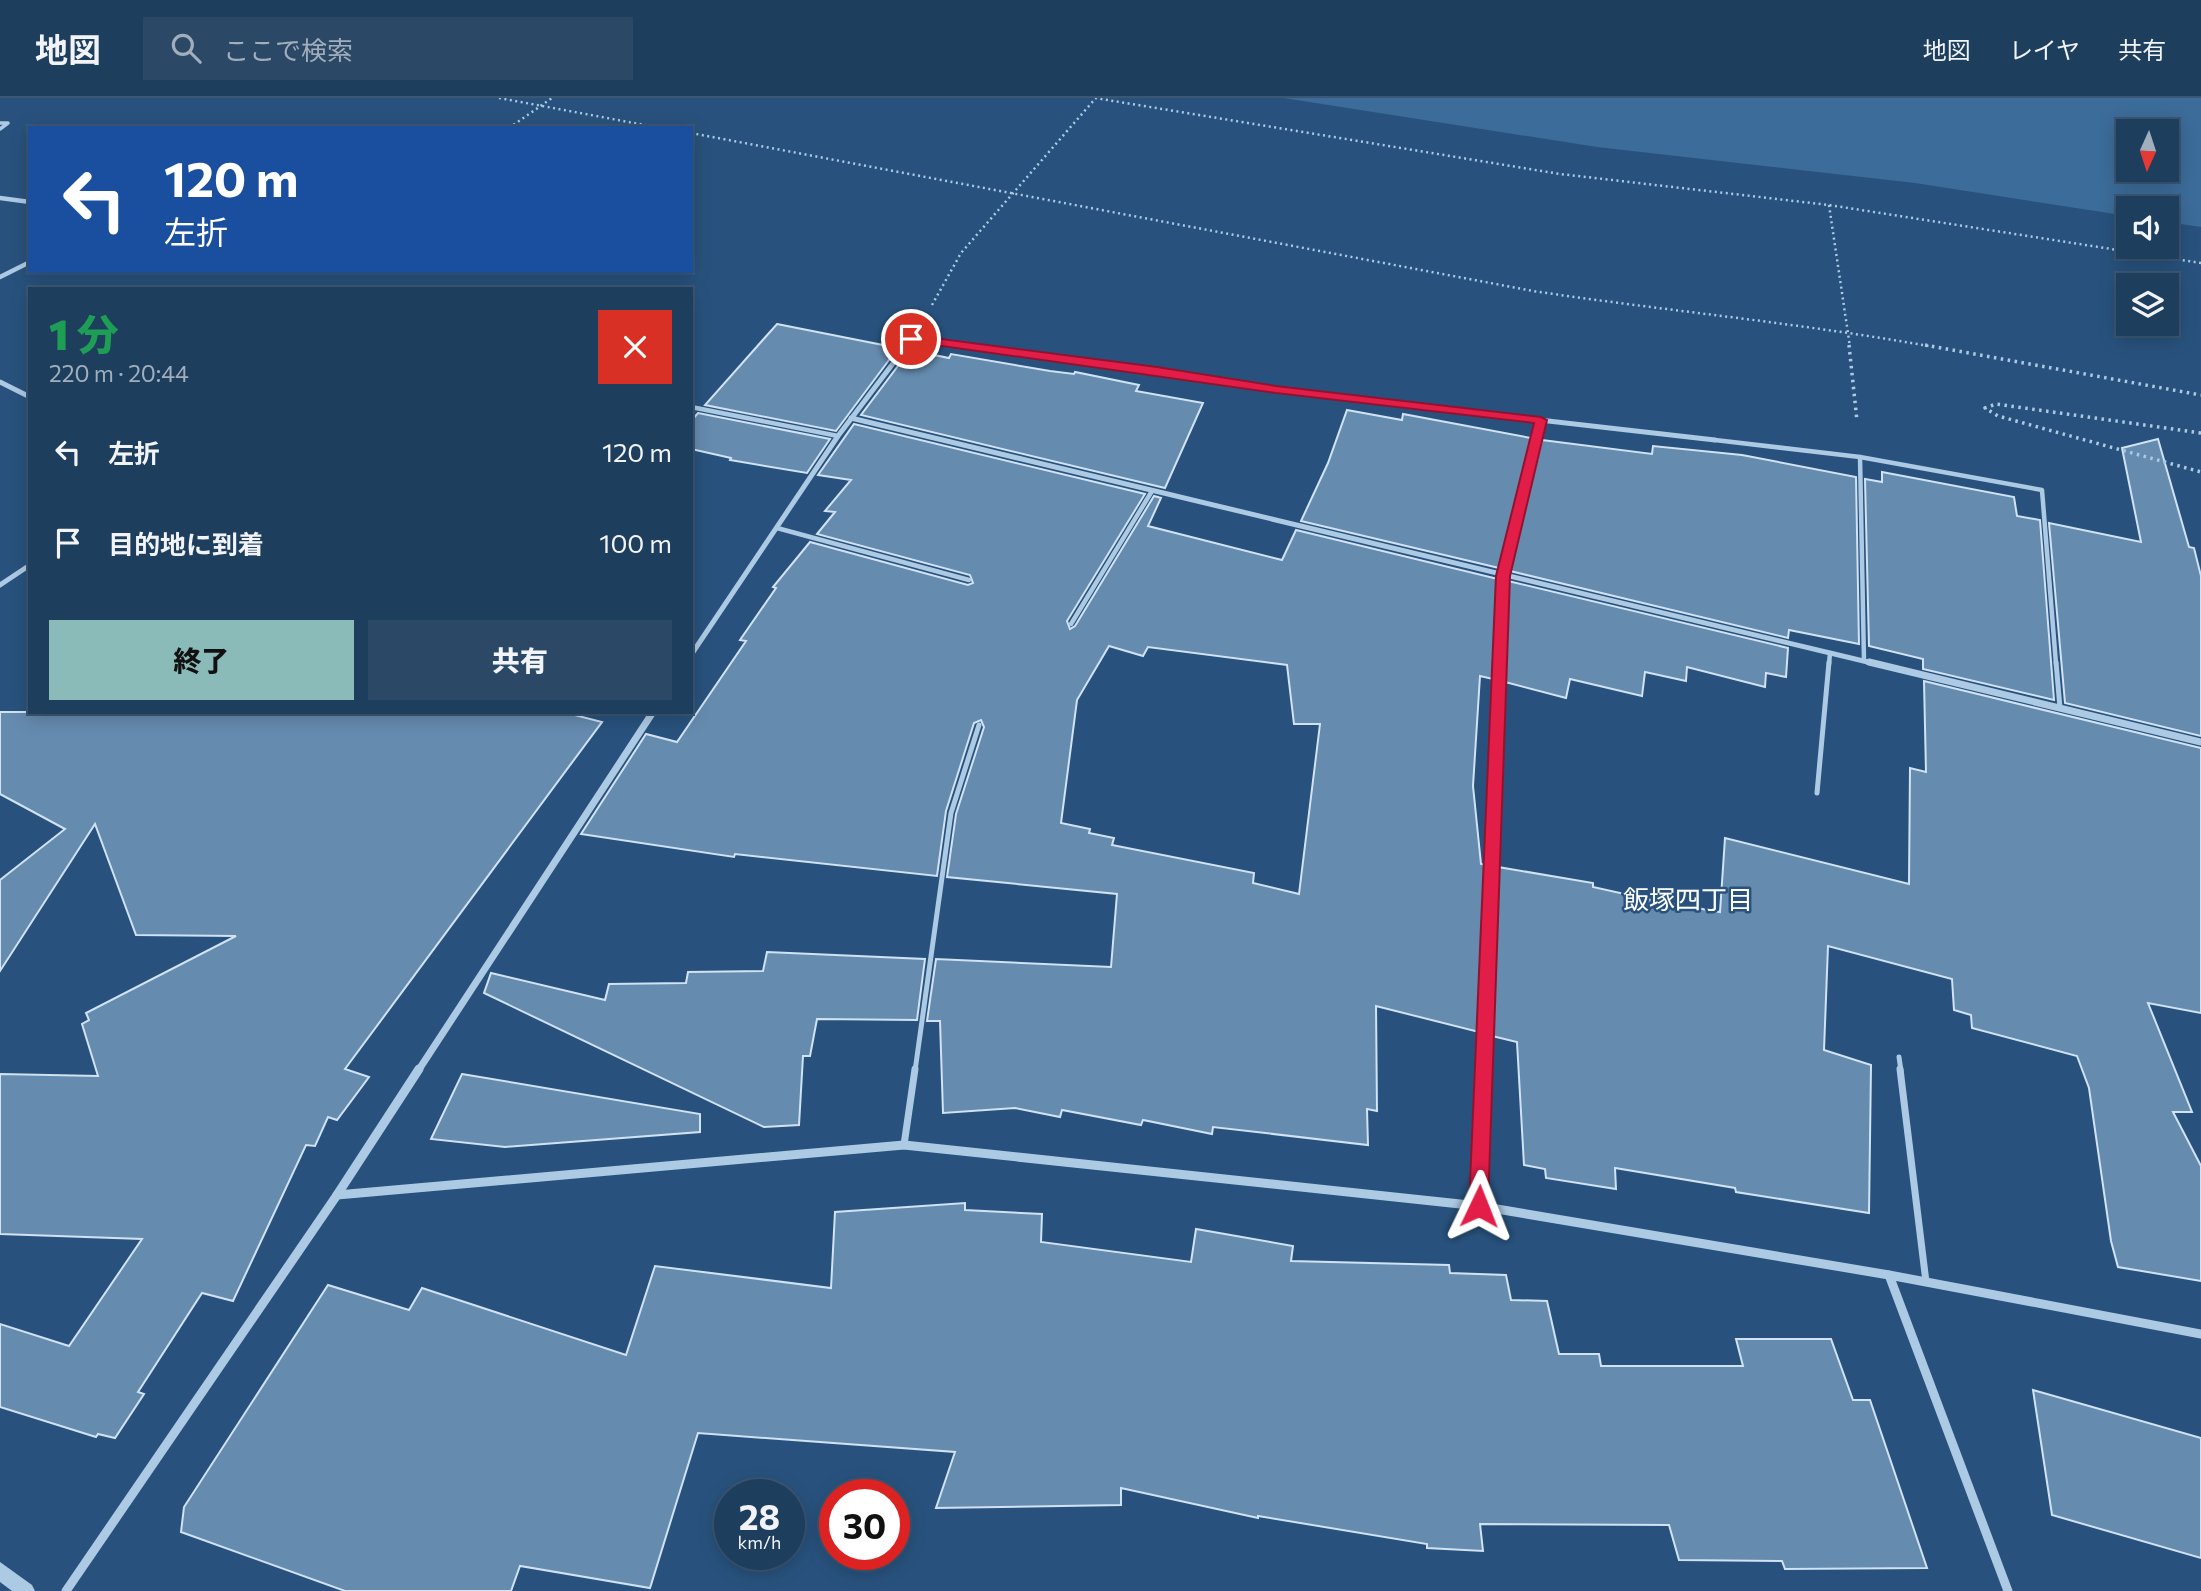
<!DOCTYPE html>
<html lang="ja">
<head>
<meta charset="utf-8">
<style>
	:root { --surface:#1e3e5e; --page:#2b4967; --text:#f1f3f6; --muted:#a1aebc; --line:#3c5773; --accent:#8bbbb9 }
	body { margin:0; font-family:Commissioner,"Noto Sans JP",sans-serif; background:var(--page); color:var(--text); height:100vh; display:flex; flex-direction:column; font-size:26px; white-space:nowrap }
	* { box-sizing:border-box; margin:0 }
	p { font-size:23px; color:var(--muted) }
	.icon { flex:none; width:38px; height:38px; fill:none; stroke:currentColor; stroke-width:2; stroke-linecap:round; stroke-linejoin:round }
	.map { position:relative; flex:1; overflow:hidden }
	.sheet { position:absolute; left:28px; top:189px; width:665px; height:427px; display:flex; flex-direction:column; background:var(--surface); border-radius:0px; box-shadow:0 4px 18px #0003,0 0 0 2px var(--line) }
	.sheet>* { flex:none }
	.hud { position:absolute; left:28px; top:28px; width:665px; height:147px; border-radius:0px; box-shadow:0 4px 18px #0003,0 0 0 2px var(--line); background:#1a4fa0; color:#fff; overflow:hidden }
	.needle { width:46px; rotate:183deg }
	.fabs { position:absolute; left:2116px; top:21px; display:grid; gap:14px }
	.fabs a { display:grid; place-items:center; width:63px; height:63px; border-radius:0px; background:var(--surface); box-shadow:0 4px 18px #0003,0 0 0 2px var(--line); font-size:35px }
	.speed { position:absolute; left:714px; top:1381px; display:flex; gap:14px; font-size:35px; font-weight:700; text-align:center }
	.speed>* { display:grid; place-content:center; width:91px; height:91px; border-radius:50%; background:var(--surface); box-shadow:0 4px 18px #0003,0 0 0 2px var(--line); line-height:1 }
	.speed small { font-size:18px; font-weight:400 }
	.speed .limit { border:10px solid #d22; background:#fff; color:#111 }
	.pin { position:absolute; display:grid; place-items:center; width:60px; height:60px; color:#fff; margin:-30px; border:4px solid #fff; border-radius:50%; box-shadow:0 2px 7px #0007 }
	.me { position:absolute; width:77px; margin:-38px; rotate:2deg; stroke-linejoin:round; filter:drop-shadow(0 0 5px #0008) }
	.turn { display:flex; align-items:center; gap:24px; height:147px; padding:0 21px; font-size:32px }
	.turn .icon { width:91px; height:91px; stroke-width:2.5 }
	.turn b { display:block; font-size:49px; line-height:60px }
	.round { display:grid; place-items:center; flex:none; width:74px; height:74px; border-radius:0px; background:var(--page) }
	.head { display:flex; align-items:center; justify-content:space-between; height:119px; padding:0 21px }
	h1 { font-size:42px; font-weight:800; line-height:52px; color:#1e9e55 }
	.primary-button { display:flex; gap:14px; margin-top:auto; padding:14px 21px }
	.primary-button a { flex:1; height:80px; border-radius:0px; background:var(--accent); color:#111; font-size:28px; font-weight:800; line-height:80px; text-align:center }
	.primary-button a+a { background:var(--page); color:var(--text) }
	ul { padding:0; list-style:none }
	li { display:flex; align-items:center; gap:21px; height:91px; padding:0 21px }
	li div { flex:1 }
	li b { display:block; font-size:26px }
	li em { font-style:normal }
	header { display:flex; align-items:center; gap:42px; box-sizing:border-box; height:98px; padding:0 35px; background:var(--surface); border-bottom:2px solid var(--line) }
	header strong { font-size:33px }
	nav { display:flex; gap:38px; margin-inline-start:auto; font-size:24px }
	.search { width:490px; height:63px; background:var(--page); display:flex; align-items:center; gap:18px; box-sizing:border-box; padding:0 24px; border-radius:0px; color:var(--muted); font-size:26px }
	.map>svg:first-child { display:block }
</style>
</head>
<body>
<header>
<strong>地図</strong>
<div class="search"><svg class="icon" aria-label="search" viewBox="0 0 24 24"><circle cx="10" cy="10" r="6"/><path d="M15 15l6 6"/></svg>ここで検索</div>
<nav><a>地図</a><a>レイヤ</a><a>共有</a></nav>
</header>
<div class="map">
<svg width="2201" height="1493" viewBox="0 0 2201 1493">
	<rect width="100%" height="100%" fill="#28527d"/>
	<!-- green -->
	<path fill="#3c6c9a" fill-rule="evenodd" d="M 1284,0 L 2201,0 L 2201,129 L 2167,124 L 2166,110 L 2128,110 L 2128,118 L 1915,85 L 1597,49 ZM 2128,33 L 2166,33 L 2166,72 L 2128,72 Z"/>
	<!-- building -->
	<g fill="#658baf" stroke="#d0e2f4" stroke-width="2" fill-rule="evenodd">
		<path d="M 777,226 L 898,250 L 836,333 L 705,307 Z"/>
		<path d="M 910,252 L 949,260 L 951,256 L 1050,273 L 1074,276 L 1075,274 L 1139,287 L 1136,293 L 1203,305 L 1165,390 L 861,317 Z"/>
		<path d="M 1347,312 L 1402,322 L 1403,316 L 1531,340 L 1499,470 L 1301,423 L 1328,365 Z"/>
		<path d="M 698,315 L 830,341 L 807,375 L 730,362 L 731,360 L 691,351 L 691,323 Z"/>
		<path d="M 854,326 L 1145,396 L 1067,523 L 1070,531 L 1075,528 L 1154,398 L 1161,400 L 1148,428 L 1282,462 L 1296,432 L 1498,481 L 1493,581 L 1480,578 L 1473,688 L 1481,766 L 1486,767 L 1479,934 L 1376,908 L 1377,1013 L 1367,1011 L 1368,1047 L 1213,1029 L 1212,1036 L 1143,1022 L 1141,1027 L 1062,1012 L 1060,1019 L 1015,1010 L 943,1015 L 940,923 L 927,923 L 936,861 L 1111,869 L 1117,796 L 947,779 L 956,716 L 984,629 L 981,622 L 974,625 L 946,713 L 937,778 L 735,756 L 734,759 L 581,736 L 646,636 L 677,644 L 746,543 L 740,542 L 776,490 L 773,489 L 810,444 L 968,487 L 973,485 L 970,477 L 817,436 L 835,414 L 825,413 L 851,382 L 818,377 ZM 1109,548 L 1143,558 L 1148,549 L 1287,567 L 1294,626 L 1320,626 L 1299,796 L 1253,785 L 1254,775 L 1112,747 L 1114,740 L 1089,735 L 1090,731 L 1061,725 L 1077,602 Z"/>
		<path d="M 2158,341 L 2189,449 L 2194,450 L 2201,478 L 2201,638 L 2065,605 L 2049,425 L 2141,444 L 2122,350 Z"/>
		<path d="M 1542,342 L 1652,356 L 1653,348 L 1742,357 L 1856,379 L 1859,546 L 1789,532 L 1788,540 L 1510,473 Z"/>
		<path d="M 1882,374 L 2014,399 L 2017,418 L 2040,422 L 2054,602 L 1923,571 L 1923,561 L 1869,548 L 1865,381 L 1882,384 Z"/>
		<path d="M 1508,483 L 1788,550 L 1786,579 L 1766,575 L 1765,589 L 1687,569 L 1686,583 L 1645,574 L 1642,598 L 1570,581 L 1566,600 L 1505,584 Z"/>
		<path d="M 1924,583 L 2201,650 L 2201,915 L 2148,905 L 2192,1014 L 2173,1014 L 2201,1068 L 2201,1183 L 2118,1169 L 2111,1143 L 2089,990 L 2077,958 L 1972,930 L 1971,917 L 1954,912 L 1952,881 L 1828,848 L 1824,952 L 1871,967 L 1869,1115 L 1736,1094 L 1735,1090 L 1615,1070 L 1616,1091 L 1546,1080 L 1545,1071 L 1524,1067 L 1517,944 L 1492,938 L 1498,769 L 1593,785 L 1593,789 L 1656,803 L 1720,814 L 1725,740 L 1909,786 L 1910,670 L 1926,674 Z"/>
		<path d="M 0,614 L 563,614 L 602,624 L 345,971 L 369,979 L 337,1022 L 328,1019 L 315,1048 L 306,1047 L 233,1203 L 202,1195 L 138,1294 L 144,1296 L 115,1340 L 98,1336 L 96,1339 L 0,1309 L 0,1226 L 69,1248 L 142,1141 L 0,1136 L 0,976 L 98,978 L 82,926 L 89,922 L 86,915 L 236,838 L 136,837 L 95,726 L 0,873 L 0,782 L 65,731 L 0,696 Z"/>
		<path d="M 767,854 L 925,861 L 917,922 L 817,921 L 810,958 L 803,958 L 799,1027 L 764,1029 L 484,895 L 491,875 L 605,902 L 609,886 L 686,885 L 688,874 L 763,873 Z"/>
		<path d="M 462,976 L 700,1016 L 700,1034 L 505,1049 L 431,1041 Z"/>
		<path d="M 965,1105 L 965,1112 L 1042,1116 L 1041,1144 L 1191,1164 L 1196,1131 L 1293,1148 L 1291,1163 L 1449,1167 L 1450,1175 L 1506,1177 L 1511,1202 L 1547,1203 L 1559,1256 L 1599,1256 L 1601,1268 L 1743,1268 L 1736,1241 L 1831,1241 L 1853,1302 L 1870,1302 L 1927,1470 L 1785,1471 L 1782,1463 L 1679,1462 L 1669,1427 L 1480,1426 L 1483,1453 L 1427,1450 L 1427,1446 L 1258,1418 L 1258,1420 L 1121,1390 L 1121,1407 L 936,1410 L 955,1354 L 698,1335 L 650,1490 L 520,1468 L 511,1493 L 345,1493 L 181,1434 L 184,1409 L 328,1187 L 409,1212 L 422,1190 L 626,1257 L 655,1168 L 831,1190 L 835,1114 Z"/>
		<path d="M 2033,1292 L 2201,1340 L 2201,1460 L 2052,1417 Z"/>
	</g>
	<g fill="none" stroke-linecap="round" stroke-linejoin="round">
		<!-- path-far1 -->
		<g stroke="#adcae4" stroke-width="2.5" stroke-dasharray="2 3.5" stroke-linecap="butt">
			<path d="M 499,0 L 661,30"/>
			<path d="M 1095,0 L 1560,76 L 1829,107 L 2201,165"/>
			<path d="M 509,30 L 552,0"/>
			<path d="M 691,35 L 1533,193 C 1667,213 1801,225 1934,249"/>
			<path d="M 1829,107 L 1850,249"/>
			<path d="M 932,207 L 961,155 L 1095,1"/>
		</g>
		<!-- path -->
		<g stroke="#adcae4" stroke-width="3.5" stroke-dasharray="2.5 4.5" stroke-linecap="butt">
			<path d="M 1849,247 L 1857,323"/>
			<path d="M 1925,247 L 2201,297"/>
			<path d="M 2201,335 L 1996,306 L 1985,310 L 1998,318 L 2201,374"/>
		</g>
		<!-- service-far3 -->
		<path stroke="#adcae4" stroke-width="3.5" d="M 0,25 L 8,25 L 0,31"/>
		<!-- service-far2 -->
		<g stroke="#adcae4" stroke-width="4.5">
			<path d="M 691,309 L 838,338"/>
			<path d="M 1715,342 L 1860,359 L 2042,392 L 2056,566"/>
			<path d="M 1860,359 L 1864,563"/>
			<path d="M 777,430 L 969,482"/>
			<path d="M 1071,526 L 1152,393"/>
			<path d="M 1829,566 L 1830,555"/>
		</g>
		<!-- service-far1 -->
		<g stroke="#adcae4" stroke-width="5">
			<path d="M 2056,564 L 2060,610"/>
			<path d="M 1817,695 L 1829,564"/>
			<path d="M 1899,959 L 1901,973"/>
			<path d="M 915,973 L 951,715 L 979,627"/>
		</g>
		<!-- service -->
		<g stroke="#adcae4" stroke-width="7">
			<path d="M 1900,971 L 1926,1184"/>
			<path d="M 904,1047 L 915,971"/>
		</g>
		<!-- minor-far3 -->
		<g stroke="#adcae4" stroke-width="4.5">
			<path d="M 0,100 L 30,104"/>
			<path d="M 0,179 L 30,164"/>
			<path d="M 905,249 L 911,241 L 970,249"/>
		</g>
		<!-- minor-far2 -->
		<g stroke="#adcae4" stroke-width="5">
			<path d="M 956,247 L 1157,273 L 1276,292 L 1715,342"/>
			<path d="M 0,284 L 30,299"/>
			<path d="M 851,320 L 1876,566"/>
			<path d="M 0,487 L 30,467"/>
			<path d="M 691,557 L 838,338 L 907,247"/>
			<path d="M 1500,566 L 1503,478 L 1541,322"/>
		</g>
		<!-- minor-far1 -->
		<g stroke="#adcae4" stroke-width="7">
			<path d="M 1869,564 L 2201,644"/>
			<path d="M 418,973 L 653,614"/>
			<path d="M 1484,973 L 1500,564"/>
		</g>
		<!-- minor -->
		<g stroke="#adcae4" stroke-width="9">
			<path d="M 337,1097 L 904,1047 L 1479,1108 L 1889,1177 L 2201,1236"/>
			<path d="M 1479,1108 L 1484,971"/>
			<path d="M 1889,1177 L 2008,1493"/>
			<path d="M 66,1493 L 337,1097 L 419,971"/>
		</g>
		<!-- tertiary -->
		<path fill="#adcae4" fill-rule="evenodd" d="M 0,1464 L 32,1487 L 35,1493 L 12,1493 L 0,1484 Z"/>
	</g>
	<!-- route -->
	<path fill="#e11d48" stroke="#92132f" stroke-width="2" d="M 911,237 L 1157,269 L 1276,288 L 1541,319 L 1547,322 L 1510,478 L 1488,1108 L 1486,1114 L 1479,1117 L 1472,1114 L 1469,1108 L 1496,478 L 1534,325 L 1276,295 L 907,243 L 906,241 Z"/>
	<g text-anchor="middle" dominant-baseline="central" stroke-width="5" stroke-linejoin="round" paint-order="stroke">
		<!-- neighbourhood labels -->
		<g font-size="26" fill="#fff" stroke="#28527d">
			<text x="1688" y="800">飯塚四丁目</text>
		</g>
	</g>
</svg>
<div class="fabs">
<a><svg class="needle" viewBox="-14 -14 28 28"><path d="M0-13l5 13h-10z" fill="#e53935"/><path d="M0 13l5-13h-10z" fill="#a1aebc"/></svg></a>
<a><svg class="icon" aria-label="sound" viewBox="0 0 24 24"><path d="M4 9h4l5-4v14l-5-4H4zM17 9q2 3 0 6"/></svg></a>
<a><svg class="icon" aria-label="layers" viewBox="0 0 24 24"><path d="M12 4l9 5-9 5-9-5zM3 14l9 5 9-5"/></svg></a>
</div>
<div class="speed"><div>28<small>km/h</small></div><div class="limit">30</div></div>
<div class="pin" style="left:911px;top:241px;background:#d93025"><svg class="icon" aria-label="arrive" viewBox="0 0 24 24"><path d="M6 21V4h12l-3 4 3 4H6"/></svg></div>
<svg class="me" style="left:1479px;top:1108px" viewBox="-20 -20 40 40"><path d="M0-17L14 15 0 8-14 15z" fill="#e11d48" stroke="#fff" stroke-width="4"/></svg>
<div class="hud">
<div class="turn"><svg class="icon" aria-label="left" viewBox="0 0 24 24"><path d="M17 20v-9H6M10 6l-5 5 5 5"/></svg><div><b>120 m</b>左折</div></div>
</div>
<section class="sheet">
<div class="head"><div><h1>1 分</h1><p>220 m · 20:44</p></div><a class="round" style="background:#d93025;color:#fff"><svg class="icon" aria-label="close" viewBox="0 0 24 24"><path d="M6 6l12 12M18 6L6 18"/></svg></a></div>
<ul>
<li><svg class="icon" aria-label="left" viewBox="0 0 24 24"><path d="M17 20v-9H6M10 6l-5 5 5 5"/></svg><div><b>左折</b></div><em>120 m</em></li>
<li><svg class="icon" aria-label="arrive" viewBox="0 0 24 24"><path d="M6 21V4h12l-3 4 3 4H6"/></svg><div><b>目的地に到着</b></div><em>100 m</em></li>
</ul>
<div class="primary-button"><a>終了</a><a>共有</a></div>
</section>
</div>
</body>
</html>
